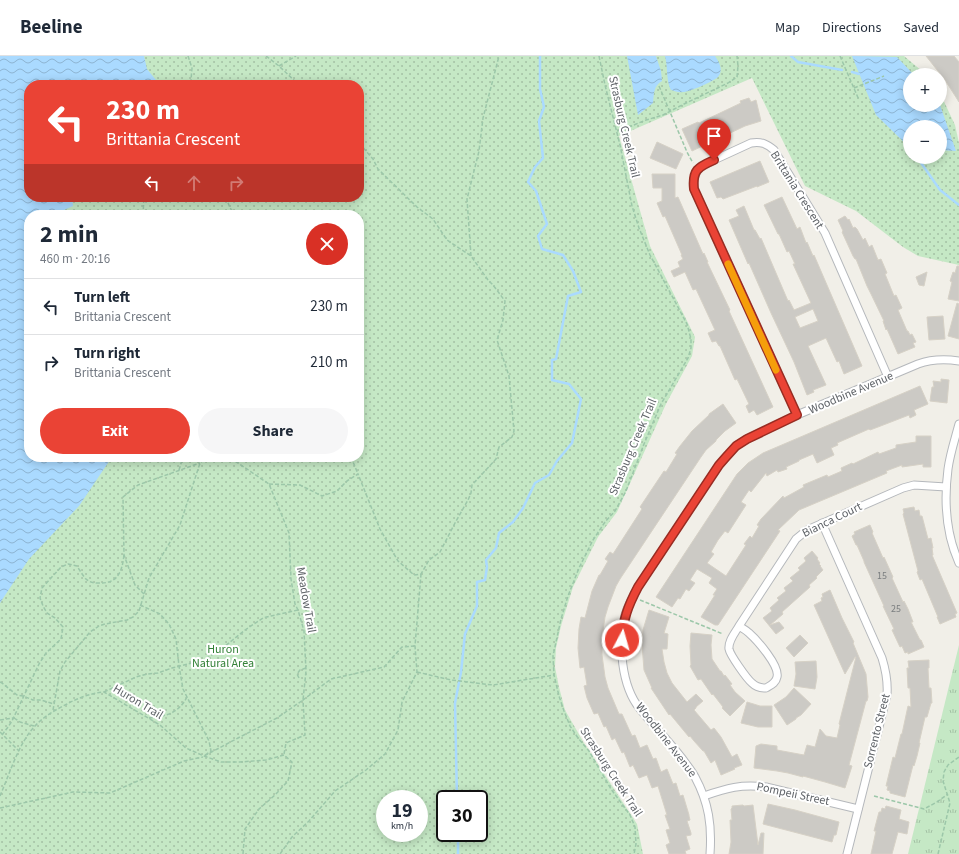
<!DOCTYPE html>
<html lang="en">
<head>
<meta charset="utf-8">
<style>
	:root { --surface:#fff; --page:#f6f6f7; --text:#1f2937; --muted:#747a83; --line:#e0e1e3; --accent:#ea4335 }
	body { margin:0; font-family:"Source Sans 3",sans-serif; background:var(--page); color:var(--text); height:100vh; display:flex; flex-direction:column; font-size:15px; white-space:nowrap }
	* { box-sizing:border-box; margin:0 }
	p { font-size:13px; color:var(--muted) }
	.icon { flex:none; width:22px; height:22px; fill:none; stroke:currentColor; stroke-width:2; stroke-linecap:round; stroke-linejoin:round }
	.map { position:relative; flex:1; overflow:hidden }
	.side { position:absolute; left:24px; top:154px; width:340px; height:252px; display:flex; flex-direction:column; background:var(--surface); border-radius:16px; box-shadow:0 2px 10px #0003 }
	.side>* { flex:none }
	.top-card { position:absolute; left:24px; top:24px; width:340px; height:122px; border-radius:16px; box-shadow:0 2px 10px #0003; background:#ea4335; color:#fff; overflow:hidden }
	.fabs { position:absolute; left:903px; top:12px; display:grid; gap:8px }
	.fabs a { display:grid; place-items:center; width:44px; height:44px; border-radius:50%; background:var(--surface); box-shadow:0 2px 10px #0003; font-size:20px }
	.speed { position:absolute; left:376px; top:734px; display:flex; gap:8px; font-size:20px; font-weight:700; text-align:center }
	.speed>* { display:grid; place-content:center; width:52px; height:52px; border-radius:50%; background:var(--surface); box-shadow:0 2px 10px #0003; line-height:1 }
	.speed small { font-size:10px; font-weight:400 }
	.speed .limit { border:2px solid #111; border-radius:6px; background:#fff; color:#111 }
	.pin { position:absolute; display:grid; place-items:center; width:34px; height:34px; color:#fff; margin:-41px -17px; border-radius:50% 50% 50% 0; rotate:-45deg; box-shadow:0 0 4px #0007 }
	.pin .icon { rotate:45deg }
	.me { position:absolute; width:44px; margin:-22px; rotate:6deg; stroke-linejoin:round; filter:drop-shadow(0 0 3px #0008) }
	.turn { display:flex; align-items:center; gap:14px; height:84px; padding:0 16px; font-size:18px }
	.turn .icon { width:52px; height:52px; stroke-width:2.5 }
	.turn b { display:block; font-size:28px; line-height:34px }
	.lanes { display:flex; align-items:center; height:38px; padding:0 16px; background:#0003; justify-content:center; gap:20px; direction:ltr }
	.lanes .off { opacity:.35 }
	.round { display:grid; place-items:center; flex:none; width:42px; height:42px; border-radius:21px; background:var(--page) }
	.overview { display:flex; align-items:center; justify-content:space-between; height:68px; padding:0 16px }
	h1 { font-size:24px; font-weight:700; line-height:30px }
	.cta { display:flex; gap:8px; margin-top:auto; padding:8px 16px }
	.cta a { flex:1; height:46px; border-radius:24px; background:var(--accent); color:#fff; font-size:16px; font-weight:700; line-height:46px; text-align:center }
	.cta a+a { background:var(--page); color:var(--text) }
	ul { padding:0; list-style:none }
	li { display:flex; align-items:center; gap:12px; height:56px; padding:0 16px; border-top:1px solid var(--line) }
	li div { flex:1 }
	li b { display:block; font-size:15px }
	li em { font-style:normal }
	header { display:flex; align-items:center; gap:24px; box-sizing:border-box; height:56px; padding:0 20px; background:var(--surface); border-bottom:1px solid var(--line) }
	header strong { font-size:19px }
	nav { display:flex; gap:22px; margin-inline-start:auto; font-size:14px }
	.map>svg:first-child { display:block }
</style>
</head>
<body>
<header>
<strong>Beeline</strong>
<nav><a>Map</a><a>Directions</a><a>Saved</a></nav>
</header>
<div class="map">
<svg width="959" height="798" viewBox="0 0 959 798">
	<defs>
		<pattern id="grass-tufts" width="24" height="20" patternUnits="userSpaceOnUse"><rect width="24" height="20" fill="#c5e8c5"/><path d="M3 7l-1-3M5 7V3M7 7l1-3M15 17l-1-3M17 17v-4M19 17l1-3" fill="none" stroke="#a3c0a4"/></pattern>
		<pattern id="park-dots" width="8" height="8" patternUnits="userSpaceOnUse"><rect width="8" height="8" fill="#c5e8c5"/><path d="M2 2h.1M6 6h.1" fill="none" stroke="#a3c0a4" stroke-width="1.8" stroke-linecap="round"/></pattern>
		<pattern id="water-waves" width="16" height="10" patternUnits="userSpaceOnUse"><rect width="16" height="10" fill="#aadaff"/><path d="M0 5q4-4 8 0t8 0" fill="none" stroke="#8eb4d2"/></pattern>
	</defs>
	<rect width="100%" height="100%" fill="#f1efe8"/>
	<!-- grass -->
	<path fill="url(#grass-tufts)" d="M 959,589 L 959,798 L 908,798 Z"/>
	<!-- park -->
	<path fill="url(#park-dots)" fill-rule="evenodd" d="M 0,0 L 904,0 L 922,15 L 925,19 L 910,19 L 910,49 L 940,49 L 940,37 L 955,69 L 959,87 L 959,209 L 918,200 L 903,191 L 856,155 L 805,130 L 752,22 L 619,80 L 650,190 L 695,281 L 692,300 L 666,348 L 617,456 L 598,481 L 573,531 L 561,570 L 556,592 L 555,611 L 559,631 L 565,654 L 584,687 L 637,768 L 643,798 L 0,798 ZM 29,29 L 359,29 L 359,141 L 29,141 ZM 910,71 L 940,71 L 940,101 L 910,101 ZM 29,159 L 359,159 L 359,401 L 29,401 ZM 385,743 L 419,743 L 419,777 L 385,777 ZM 445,743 L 479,743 L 479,777 L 445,777 Z"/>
	<!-- water -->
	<g fill="url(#water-waves)">
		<path d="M 0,0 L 144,0 L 147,13 L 160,29 L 132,29 L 122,24 L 77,27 L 73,29 L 29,29 L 29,141 L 72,141 L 73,150 L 53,159 L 29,159 L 29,401 L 112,401 L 79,450 L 29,503 L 0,547 Z"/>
		<path d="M 627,0 L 656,0 L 661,15 L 662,25 C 653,30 654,39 653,47 L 638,59 Z"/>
		<path d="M 665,0 L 715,0 C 719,6 724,14 718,21 C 714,25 690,36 683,36 C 679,37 675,35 671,34 C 666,26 668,11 665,0 Z"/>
		<path d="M 852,0 L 897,1 L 914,19 L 910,19 L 910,49 L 940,49 L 956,95 L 940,94 L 940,71 L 910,71 L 910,92 L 876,59 Z"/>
	</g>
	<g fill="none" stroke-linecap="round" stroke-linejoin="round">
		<!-- stream -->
		<g stroke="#aadaff" stroke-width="2.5">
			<path d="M 791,0 L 798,6 L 842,14"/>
			<path d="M 852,16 L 859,18"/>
			<path d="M 917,101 L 940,134 L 959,149"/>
			<path d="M 457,743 L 455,647 L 461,616 L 465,578 L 477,550 L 477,526 L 485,524 L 487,511 L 486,504 L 496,492 L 499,477 L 513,466 L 523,452 L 535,427 L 549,419 L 557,405 L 572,387 L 581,343 L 569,328 L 552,324 L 552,304 L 556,303 L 568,240 L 581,236 L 573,215 L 563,199 L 542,193 L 538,180 L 547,168 L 536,135 L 528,126 L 535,111 L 543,102 L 539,65 L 544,51 L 540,33 L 540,0"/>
			<path d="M 458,777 L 458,798"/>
		</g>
	</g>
	<!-- building -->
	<g fill="#cccac5" stroke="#d6d1c6" fill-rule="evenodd">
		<path d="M 926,0 L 954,0 L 959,6 L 959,46 L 945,24 Z"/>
		<path d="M 749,42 L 751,46 L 756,44 L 761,65 L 745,70 L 692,95 L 682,73 L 698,66 L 699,67 L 741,47 L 740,45 Z"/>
		<path d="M 657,86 L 683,98 L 676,113 L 650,102 Z"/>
		<path d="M 760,105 L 769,126 L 757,131 L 757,130 L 723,143 L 721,141 L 717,142 L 710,126 Z"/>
		<path d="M 652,118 L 675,118 L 675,142 L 678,141 L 703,198 L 704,197 L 708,206 L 707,206 L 730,254 L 729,255 L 773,351 L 757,359 L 754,354 L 749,357 L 746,350 L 749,348 L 737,323 L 735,324 L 720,290 L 719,290 L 716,285 L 712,286 L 708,277 L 715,274 L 696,233 L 693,234 L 685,216 L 674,221 L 671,215 L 680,211 L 678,206 L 683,203 L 681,199 L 682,199 L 665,160 L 663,161 L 657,147 L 662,145 L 662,132 L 653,132 Z"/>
		<path d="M 782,141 L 797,173 L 800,171 L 806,187 L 807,186 L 813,200 L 814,199 L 862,310 L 844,318 L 839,305 L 837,306 L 826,282 L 808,290 L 826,329 L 813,334 L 814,336 L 807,339 L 794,306 L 771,257 L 749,207 L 748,208 L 729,164 L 739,160 L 736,154 L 744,150 L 754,174 L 755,174 L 760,183 L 761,182 L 788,245 L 789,244 L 794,254 L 811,247 L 793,208 L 795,208 L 789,195 L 787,196 L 779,178 L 778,178 L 764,149 ZM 813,253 L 818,265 L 800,272 L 795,261 Z"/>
		<path d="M 845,160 L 848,164 L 849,163 L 853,172 L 855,171 L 857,173 L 863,184 L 865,182 L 869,191 L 872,189 L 878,204 L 881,203 L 887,217 L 885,218 L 894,240 L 896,239 L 902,252 L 898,254 L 907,275 L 908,275 L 910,279 L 912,278 L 916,286 L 913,287 L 915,291 L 898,298 L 887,273 L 886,274 L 883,265 L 884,265 L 871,238 L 867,230 L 856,203 L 855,203 L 853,200 L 842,176 L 843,175 L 838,164 Z"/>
		<path d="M 957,210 L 959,210 L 959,245 L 948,243 L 952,226 L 950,225 L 953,216 L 955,217 Z"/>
		<path d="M 927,216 L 924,230 L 919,229 L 916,221 Z"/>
		<path d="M 957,247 L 959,248 L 959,283 L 948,280 Z"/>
		<path d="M 943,260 L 945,283 L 929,284 L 927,261 Z"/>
		<path d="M 941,323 L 949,324 L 947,347 L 930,345 L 932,331 L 934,331 L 933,325 L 941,326 Z"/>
		<path d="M 920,330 L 928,348 L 914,354 L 916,359 L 910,362 L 909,359 L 878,371 L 870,374 L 869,373 L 837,387 L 838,389 L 831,392 L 834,399 L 817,407 L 813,398 L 799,404 L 799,405 L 786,411 L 787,413 L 778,416 L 777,414 L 767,420 L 766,417 L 751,436 L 749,434 L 741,446 L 746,449 L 728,477 L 725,475 L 718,484 L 711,496 L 714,498 L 707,507 L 726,520 L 746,489 L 744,488 L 750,480 L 752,482 L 759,470 L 757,469 L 761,463 L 783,440 L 784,442 L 804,431 L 803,429 L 827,419 L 828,421 L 842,415 L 841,412 L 852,407 L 853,408 L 878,396 L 879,398 L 896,392 L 896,389 L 916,386 L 916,380 L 931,380 L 931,411 L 923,411 L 923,408 L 902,411 L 902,409 L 886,415 L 887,417 L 799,454 L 778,474 L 780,475 L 718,569 L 715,569 L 701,561 L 715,539 L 713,539 L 717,533 L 709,527 L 712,522 L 697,513 L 690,524 L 695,527 L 689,535 L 686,533 L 680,543 L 678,542 L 672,551 L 656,541 L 737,418 L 748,407 L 763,397 Z"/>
		<path d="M 723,348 L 736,367 L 725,375 L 716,384 L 716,385 L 706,394 L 701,401 L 620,523 L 616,530 L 608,551 L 605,561 L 602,581 L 602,599 L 605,621 L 608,632 L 619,658 L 622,658 L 632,680 L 635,679 L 640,692 L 647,689 L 653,703 L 656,702 L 661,716 L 667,713 L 673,728 L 676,727 L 680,740 L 683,739 L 689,759 L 689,760 L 690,764 L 687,765 L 691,777 L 691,779 L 686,780 L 690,793 L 685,795 L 686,798 L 669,798 L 666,789 L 670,787 L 666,774 L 670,773 L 665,759 L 667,759 L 658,730 L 652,732 L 647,719 L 639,722 L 633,709 L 630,711 L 624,696 L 622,697 L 615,682 L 612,684 L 606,670 L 604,671 L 598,657 L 594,658 L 587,642 L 584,630 L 587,629 L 584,611 L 580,612 L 578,592 L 579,573 L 581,561 L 585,562 L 592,535 L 599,519 L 600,519 L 608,505 L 605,503 L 610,496 L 613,498 L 642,453 L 640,451 L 664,415 L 666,416 L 677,398 L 675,397 L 680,390 L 692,375 L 709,359 L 709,358 Z"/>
		<path d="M 914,451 L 915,455 L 919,454 L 920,460 L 922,460 L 928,483 L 931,482 L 933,492 L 932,492 L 933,499 L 932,499 L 957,557 L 955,558 L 956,561 L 940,568 L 937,561 L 938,561 L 922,523 L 920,524 L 917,516 L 918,515 L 903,458 L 904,457 L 903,453 Z"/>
		<path d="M 870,469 L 873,476 L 872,477 L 883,502 L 884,501 L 893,521 L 892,522 L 903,546 L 904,545 L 908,553 L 913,566 L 911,566 L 920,584 L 921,584 L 924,591 L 908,598 L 908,596 L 905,597 L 902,590 L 900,591 L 892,574 L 894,573 L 883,550 L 884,550 L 864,506 L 864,505 L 857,489 L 856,489 L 852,480 L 855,478 L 854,476 Z"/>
		<path d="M 812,495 L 818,502 L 817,503 L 820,507 L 819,508 L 821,510 L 820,510 L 823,514 L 816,521 L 817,522 L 809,529 L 810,531 L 782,556 L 783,558 L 770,569 L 779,566 L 784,572 L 776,578 L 763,562 L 772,555 L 770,552 L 779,544 L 777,542 L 786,535 L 784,532 L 793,525 L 790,522 L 800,514 L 798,512 L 806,505 L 804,502 Z"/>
		<path d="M 830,534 L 842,562 L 854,586 L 853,587 L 866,618 L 868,641 L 867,645 L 866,645 L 849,709 L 852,710 L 845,732 L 825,726 L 803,720 L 803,721 L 788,717 L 777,715 L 754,712 L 756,690 L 761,688 L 777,690 L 777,694 L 804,699 L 807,689 L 815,691 L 820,673 L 826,680 L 837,682 L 840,669 L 839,668 L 842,656 L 856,601 L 855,601 L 845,618 L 814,549 L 822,545 L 821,542 L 823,541 L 822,538 Z"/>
		<path d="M 649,554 L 669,561 L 664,577 L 668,578 L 667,593 L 662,593 L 664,606 L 667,617 L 672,627 L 687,646 L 696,638 L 703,645 L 696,651 L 696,652 L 694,654 L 711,674 L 714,672 L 721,681 L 732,701 L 737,698 L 742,709 L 734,712 L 735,713 L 721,719 L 715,704 L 711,707 L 704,695 L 703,695 L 694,685 L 690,680 L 689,681 L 670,658 L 669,659 L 651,632 L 652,632 L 644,614 L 642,589 L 643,574 Z"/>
		<path d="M 691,577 L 712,579 L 711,589 L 712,603 L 720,615 L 721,615 L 724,620 L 725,619 L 732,628 L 730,629 L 735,636 L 745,645 L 730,660 L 722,652 L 723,651 L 713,638 L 712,639 L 701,623 L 698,624 L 690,610 L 691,609 L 690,590 Z"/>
		<path d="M 800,579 L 808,587 L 794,601 L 786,592 Z"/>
		<path d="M 929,604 L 929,612 L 928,612 L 929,632 L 931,632 L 932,647 L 931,647 L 927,661 L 925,661 L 919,687 L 920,687 L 917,700 L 914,710 L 913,709 L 905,741 L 890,737 L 890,735 L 887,734 L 888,730 L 886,730 L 893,701 L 895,702 L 901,678 L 902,678 L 908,650 L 911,651 L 910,632 L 908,632 L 907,612 L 909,612 L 908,605 Z"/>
		<path d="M 816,605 L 817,621 L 815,633 L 794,630 L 796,618 L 795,606 Z"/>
		<path d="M 794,632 L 811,648 L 801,659 L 796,662 L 796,663 L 787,669 L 774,649 L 786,641 Z"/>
		<path d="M 747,646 L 760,650 L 772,650 L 772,671 L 758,671 L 741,667 Z"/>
		<path d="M 768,748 L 795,754 L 839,766 L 836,779 L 834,779 L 832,786 L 763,768 Z"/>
		<path d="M 743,749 L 744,750 L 753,749 L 758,789 L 761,777 L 764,777 L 763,798 L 729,798 L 731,786 L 730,764 L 732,764 L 731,753 L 732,752 L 732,750 Z"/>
		<path d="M 886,750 L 901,754 L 899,763 L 909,766 L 907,778 L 898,776 L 892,798 L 871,798 L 876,775 L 874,775 L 879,756 L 881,756 L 882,752 L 885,753 Z"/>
	</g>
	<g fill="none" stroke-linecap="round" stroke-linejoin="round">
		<defs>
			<g id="street">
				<path d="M 797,359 L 694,133 C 693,123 695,117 701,110 L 751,87 C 761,85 767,88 774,94 L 825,177 L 888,321"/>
				<path d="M 959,368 C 955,383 950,398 948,413 C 944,444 946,478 959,507"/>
				<path d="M 822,467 L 882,602 C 886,615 888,626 887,639 L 847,798"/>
				<path d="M 739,570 C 742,572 746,574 749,577 C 757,584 780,610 777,621 C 776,627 771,629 766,632 C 761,632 756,631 752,627 C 747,623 730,599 729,593 C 728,585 735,577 739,570 L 796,483 L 807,474 L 903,432 L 914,429 L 946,431"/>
				<path d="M 704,740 C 727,732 741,728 766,731 L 858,753"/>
				<path d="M 710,798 C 712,770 709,747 695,721 C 693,717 690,713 687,709 C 673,689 655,672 640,653 C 621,630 618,587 625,559 C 628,549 633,540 638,531 L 719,409 L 736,390 L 747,383 L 797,359 L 918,308 C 932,303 945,303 959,305"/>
			</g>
		</defs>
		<!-- street casing -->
		<use href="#street" stroke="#b5b8bc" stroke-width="9"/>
		<!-- path -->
		<g stroke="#9cc7a9" stroke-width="1.5" stroke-dasharray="4 2" stroke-linecap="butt">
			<path d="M 188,0 L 192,12 L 191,24 L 192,29"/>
			<path d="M 266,0 L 279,10 L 299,29"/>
			<path d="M 599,0 L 605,29 L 620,89 L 632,150 L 639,172 L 650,199 L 687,268 L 691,283 L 691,292 L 688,302 L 661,348 L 655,362 L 644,388 L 626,435 L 615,455 L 605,466 L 593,484 L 579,512 L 568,540 L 561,563 L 553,600 L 554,619 L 559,640 L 564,655 L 570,670 L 578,682 L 589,695 L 611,733 L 630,759 L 635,771 L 636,788 L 634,798"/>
			<path d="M 840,0 L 859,44"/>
			<path d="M 279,10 L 296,0"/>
			<path d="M 659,30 L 687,96 L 693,107"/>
			<path d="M 854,32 L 884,20"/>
			<path d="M 617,75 L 624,73 L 646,64 L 663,59 L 684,48 L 728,27 L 737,21 L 738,10 L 737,0"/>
			<path d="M 226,141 L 230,152 L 236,159"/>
			<path d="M 143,159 L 144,141"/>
			<path d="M 471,200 L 467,143 L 479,95 L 483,62 L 499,0"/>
			<path d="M 351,401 L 358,418"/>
			<path d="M 179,414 L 183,401"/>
			<path d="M 269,428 L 300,429 L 322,440 L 337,435 L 347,425 L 358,418 L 380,473 L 398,505 L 414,519 L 421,518 L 429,504 L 440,496 L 455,467 L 468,444 L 471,437 L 472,429 L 496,403 L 499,391 L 512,381 L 514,375 L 509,320 L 497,284 L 503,264 L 505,245 L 493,229 L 488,224 L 471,200 L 447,184 L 433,163 L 417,151 L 378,113 L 373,103 L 359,87"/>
			<path d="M 144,538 L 135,529 L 124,499 L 123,441 L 138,429 L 200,407"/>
			<path d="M 640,544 L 723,578"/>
			<path d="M 140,549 L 160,558 L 169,568 L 176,583 L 179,610 L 183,633 L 209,685 L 211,695 L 204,700 L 238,682 L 277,662 L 303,644 L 306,615 L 304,575 L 298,554 L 295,548 L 291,523 L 289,477 L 269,428 L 229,401"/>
			<path d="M 417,616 L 451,624 L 493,629 L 554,619"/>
			<path d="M 299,622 L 297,618 L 300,614 L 306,612"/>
			<path d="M 0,626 L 2,627 L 17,639 L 23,640 L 33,644 L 41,644 L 54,648"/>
			<path d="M 104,636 L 136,621 L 147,618 L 158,617 L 172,612 L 204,604 L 224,591 L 245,574 L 263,562 L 271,560 L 298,554"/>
			<path d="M 53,654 L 60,615 L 65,606 L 90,576 L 99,570 L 105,568 L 127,564 L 133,561 L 139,555 L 149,522 L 180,469 L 200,407 L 207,401"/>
			<path d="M 14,662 L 20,666 L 34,670"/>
			<path d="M 149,662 C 166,660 178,658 187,641"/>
			<path d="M 0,664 L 13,662"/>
			<path d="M 0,676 L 19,695"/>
			<path d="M 2,679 L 8,671 L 12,665 L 39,608 L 46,597 L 61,583 L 63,571 L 55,562 L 47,557 L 43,550 L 40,542 L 42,532 L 61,511 L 68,508 L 77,510 C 79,513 83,520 86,523 C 89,526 93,527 98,527 C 118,528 122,516 124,499"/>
			<path d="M 284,698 L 286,687 L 305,679 L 303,644 L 331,623 L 384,611 L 402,591 L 415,590"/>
			<path d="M 0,740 C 9,719 19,687 34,671 C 43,661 55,654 67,648 C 78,642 91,637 104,636 L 160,669 L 186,692 L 204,700 L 221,706 L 240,706 L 266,704 L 284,699 L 292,706 L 288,725 L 275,739 L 259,753 L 245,773 L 243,798"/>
			<path d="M 874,740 L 924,753 L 937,746 L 948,738"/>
			<path d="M 0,752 L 73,736 L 110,737 L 184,705 L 203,701"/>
			<path d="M 280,798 L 292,781 L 309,765 L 335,735 L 366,714 L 385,698 L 398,674 L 402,646 L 417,616 L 415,590 L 421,518"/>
			<path d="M 938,798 L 950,747 L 943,725 L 944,716 L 948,709 L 959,701"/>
		</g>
		<!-- street -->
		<use href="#street" stroke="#fff" stroke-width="7"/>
	</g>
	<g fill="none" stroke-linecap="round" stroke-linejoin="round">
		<defs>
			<path id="route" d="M 622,584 C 623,563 628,550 638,531 L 719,409 L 726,401 L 736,390 L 747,383 L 797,359 L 694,133 C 692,114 698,111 714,104"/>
		</defs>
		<!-- route casing -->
		<use href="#route" stroke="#982c22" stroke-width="10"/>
		<!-- route -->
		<use href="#route" stroke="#ea4335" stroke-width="7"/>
		<!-- slow -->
		<path stroke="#f59e0b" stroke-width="7" d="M 728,208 L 776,314"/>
	</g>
	<g text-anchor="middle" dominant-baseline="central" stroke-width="4" stroke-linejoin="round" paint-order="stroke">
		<!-- number labels -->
		<g font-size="10" fill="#7a7d7f">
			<text x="882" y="520">15</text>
			<text x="896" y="553">25</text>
		</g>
		<!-- street labels -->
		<g font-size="12" fill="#5f6368" stroke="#fff">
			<text transform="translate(624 71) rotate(77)">Strasburg Creek Trail</text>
			<text transform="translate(797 134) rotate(58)">Brittania Crescent</text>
			<text transform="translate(851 337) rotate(-23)">Woodbine Avenue</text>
			<text transform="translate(633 391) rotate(-67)">Strasburg Creek Trail</text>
			<text transform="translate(832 464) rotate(-26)">Bianca Court</text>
			<text transform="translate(306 544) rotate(80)">Meadow Trail</text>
			<text transform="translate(138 646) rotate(31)">Huron Trail</text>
			<text transform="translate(877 675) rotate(-76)">Sorrento Street</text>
			<text transform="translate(666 684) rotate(52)">Woodbine Avenue</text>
			<text transform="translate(611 716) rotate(57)">Strasburg Creek Trail</text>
			<text transform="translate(793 738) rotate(12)">Pompeii Street</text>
		</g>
		<!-- park labels -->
		<g font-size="12" fill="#348238" stroke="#fff">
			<text x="223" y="593">Huron<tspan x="223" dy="14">Natural Area</tspan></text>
		</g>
	</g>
</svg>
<div class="fabs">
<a>+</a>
<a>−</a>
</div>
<div class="speed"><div>19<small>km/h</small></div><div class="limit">30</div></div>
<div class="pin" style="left:714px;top:104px;background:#d93025"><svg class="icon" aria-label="arrive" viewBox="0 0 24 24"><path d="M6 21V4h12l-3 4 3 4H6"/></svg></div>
<svg class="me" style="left:622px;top:584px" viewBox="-20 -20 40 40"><circle r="17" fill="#ea4335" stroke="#fff" stroke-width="3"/><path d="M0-11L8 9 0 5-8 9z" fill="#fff"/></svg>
<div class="top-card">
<div class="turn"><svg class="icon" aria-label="left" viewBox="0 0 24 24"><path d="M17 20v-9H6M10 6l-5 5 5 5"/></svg><div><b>230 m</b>Brittania Crescent</div></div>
<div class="lanes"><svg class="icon" aria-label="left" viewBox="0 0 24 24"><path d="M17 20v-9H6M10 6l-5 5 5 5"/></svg><svg class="icon off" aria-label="ahead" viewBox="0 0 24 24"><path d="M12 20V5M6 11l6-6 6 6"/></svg><svg class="icon off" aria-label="right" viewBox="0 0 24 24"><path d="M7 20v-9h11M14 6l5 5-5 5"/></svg></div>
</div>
<section class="side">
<div class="overview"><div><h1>2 min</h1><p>460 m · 20:16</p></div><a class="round" style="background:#d93025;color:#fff"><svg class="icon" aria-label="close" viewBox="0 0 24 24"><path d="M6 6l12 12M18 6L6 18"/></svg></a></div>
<ul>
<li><svg class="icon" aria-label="left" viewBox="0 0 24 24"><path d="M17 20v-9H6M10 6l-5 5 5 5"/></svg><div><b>Turn left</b><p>Brittania Crescent</p></div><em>230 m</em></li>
<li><svg class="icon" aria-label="right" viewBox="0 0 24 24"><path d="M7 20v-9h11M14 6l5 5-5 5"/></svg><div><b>Turn right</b><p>Brittania Crescent</p></div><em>210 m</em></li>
</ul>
<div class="cta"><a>Exit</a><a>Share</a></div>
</section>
</div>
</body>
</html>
